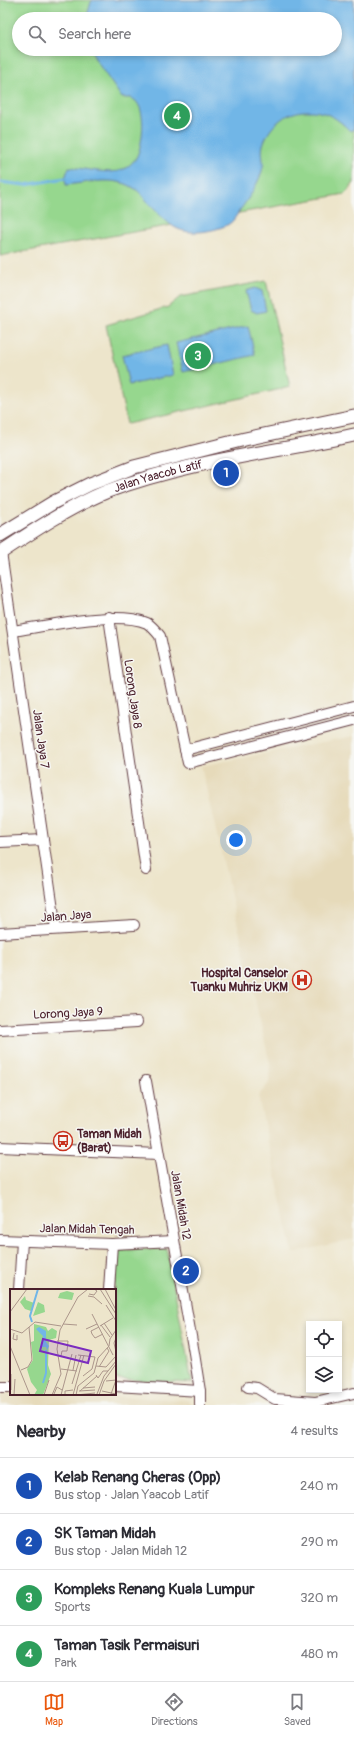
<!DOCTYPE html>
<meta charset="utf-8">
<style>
:root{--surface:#fff;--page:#f2f2f3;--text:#2b2b33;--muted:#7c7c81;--line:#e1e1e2;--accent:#ea580c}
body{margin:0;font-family:Pangolin,sans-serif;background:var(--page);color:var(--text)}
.controls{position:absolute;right:12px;bottom:12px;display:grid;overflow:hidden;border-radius:0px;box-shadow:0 2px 6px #0003}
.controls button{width:36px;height:36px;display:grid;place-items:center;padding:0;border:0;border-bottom:1px solid var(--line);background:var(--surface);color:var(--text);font:20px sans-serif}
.you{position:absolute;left:236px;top:840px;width:14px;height:14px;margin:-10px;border:3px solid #fff;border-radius:50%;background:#1a73e8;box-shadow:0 0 0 6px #1a73e833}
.badge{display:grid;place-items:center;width:26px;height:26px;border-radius:50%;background:var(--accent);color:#fff;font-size:13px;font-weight:700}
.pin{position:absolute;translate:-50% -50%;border:2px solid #fff;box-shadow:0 1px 4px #0006}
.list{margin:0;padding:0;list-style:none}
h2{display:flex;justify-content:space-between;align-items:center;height:52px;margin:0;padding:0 16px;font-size:17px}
h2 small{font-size:13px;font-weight:400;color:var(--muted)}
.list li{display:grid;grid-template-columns:26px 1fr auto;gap:12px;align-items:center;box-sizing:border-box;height:56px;padding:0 16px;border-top:1px solid var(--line)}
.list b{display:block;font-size:15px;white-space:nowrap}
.list p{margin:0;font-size:13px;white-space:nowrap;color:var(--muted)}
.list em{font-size:13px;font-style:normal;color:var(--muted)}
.icon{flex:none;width:22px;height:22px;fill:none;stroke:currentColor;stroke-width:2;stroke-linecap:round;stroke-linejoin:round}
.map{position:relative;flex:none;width:354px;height:1405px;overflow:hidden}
.search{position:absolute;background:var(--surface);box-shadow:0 2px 6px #0003;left:12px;right:12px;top:12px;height:44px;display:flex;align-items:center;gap:10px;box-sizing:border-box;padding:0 14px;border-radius:22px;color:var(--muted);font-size:15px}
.sheet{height:276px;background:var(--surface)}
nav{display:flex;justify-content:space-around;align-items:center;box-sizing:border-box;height:56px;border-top:1px solid var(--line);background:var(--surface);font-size:11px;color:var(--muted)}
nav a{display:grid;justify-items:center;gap:2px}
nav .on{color:var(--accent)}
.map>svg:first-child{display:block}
</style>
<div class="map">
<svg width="354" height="1405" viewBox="0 0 354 1405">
<rect width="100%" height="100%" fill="#f6f6f2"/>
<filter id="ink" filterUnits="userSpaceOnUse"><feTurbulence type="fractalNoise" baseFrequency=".025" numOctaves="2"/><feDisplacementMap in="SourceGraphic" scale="8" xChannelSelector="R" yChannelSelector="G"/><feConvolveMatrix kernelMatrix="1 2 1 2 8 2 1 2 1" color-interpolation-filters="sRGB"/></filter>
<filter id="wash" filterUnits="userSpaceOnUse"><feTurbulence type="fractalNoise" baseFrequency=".012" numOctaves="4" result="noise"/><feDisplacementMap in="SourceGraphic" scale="16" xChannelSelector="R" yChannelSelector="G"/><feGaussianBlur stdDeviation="0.9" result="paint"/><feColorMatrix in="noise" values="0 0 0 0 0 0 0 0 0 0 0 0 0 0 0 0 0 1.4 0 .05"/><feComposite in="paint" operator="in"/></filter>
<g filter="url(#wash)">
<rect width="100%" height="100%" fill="#ede5cb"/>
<g fill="#e6daba">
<polygon points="354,736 354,1239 293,1253 258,1096 269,1083 270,1064 201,766"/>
<polygon points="0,1391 11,1392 11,1394 59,1394 188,1400 193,1405 0,1405"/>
</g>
<g fill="#96d78e" stroke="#707b5c" fill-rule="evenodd">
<path d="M0,0h354v183l-9,11 -345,62zM19,19h316v30h-316z"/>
<polygon points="266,281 290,387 127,424 106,325 168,307 180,297"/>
<polygon points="167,1249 192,1383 116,1379 115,1377 114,1290 117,1250"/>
</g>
<g fill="#71b6e7" stroke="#5e6a89">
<path d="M93,0h261v129l-4,2c-13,-14 -26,-21 -45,-20 -20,1 -36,15 -42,34 -2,8 1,15 0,22 -2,12 -15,33 -23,43 -3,4 -6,11 -11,14 -13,7 -39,12 -53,4 -7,-3 -19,-16 -25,-22 -6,-7 -11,-15 -19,-19 -18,-11 -46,-4 -66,-2l-1,-7 4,-11c13,1 41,8 53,3 5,-2 13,-9 15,-14 6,-13 11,-52 -6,-58 -2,0 -7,0 -9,0l-27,-39 -4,-10h244v-30h-249l5,-17z"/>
<polygon points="255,288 262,291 266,311 257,313 251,310 246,291"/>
<polygon points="248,326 255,355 183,372 176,343"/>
<polygon points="167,345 173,375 129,385 122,355"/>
</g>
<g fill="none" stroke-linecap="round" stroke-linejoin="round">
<polyline stroke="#71b6e7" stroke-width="3" points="0,182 25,185 65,178"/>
</g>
</g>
<g filter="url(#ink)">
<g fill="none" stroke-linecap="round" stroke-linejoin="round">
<defs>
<g id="minor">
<polyline points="1,552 56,929"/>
<polyline points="109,617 146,870"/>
<path d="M13,631c33,-5 104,-21 134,-8 5,3 9,8 13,13l28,127 166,-43"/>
<polyline points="185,750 354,706"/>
<polyline points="0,842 43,840"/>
<polyline points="0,933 134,925"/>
<polyline points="0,1030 137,1022"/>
<polyline points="146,1081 194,1353 200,1391 200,1405"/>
<polyline points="0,1147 158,1154"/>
<polyline points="0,1240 112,1244 174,1241"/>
<polyline points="19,1290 22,1241"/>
<polyline points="109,1290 112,1244"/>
<polyline points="115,1386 200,1391"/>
<polyline points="0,1387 11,1387"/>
<polyline points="248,1387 257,1388 275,1399 315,1402 354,1393"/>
</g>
<g id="tertiary">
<polyline points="0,535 54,502 90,484 134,467 245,439 354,416"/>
<path id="s1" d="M0,553c33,-22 71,-47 108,-62 79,-30 164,-38 246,-56"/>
</g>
</defs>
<use href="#minor" stroke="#623d43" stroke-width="12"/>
<use href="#tertiary" stroke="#623d43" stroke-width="15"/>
<use href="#minor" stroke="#fff" stroke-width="10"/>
<use href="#tertiary" stroke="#fff" stroke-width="13"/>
</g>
</g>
<defs>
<symbol id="hospital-ring" viewBox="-11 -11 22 22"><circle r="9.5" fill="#f6f6f2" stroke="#c8321e" stroke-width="1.5"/><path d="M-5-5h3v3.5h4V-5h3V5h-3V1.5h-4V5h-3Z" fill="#c8321e"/></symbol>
<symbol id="bus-ring" viewBox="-11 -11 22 22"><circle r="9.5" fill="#f6f6f2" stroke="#c8321e" stroke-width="1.5"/><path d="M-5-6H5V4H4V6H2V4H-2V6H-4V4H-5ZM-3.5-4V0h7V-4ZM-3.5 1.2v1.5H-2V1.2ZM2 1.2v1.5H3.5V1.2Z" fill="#c8321e"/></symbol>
</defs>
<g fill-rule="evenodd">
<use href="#hospital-ring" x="291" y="969" width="22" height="22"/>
<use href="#bus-ring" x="52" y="1130" width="22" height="22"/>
</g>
<g text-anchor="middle" stroke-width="3" stroke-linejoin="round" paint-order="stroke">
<g font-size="12" fill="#4a1f2b" stroke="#f6f6f2">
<text dy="4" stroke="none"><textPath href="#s1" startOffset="177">Jalan Yaacob Latif</textPath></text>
<text transform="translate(133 694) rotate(82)" y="4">Lorong Jaya 8</text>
<text transform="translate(41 739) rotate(82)" y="4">Jalan Jaya 7</text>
<text transform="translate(66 916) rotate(-4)" y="4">Jalan Jaya</text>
<text transform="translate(68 1013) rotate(-3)" y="4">Lorong Jaya 9</text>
<text transform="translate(181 1205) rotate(80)" y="4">Jalan Midah 12</text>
<text transform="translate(87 1229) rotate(1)" y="4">Jalan Midah Tengah</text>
</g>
<g font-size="12" font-weight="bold" fill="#4a1f2b" stroke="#f6f6f2" text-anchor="end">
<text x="288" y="977">Hospital Canselor<tspan x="288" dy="14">Tuanku Muhriz UKM</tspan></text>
<text x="77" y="1138" text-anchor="start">Taman Midah<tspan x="77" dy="14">(Barat)</tspan></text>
</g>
</g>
<g transform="translate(10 1289)">
<rect width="106" height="106" fill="#ede5cb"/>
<path d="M57,2l7,2 -2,7 -14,-2 2,-5zM15,7l1,4 8,3 -3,8 -6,-2 -5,-7zM28,13l6,3 1,7 -12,4zM24,35l12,3 2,4 4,-3 5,3 -1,7 -7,2 -1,25 3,9 -8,21h-9l3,-5 -6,-8 -4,-13 6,-9 -2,-18 3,-1z" fill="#96d78e"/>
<path d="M29,38l7,4v11l3,4 -2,4 -1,-3h-6l3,-11 -7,-7z" fill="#71b6e7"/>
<path fill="none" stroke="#71b6e7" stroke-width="2" d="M22,33l-2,-6 8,-27M33,94l3,-10v-23"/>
<path fill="none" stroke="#ac968b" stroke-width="1" d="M90,0l16,25M95,0l11,21M79,5l5,1 3,-4 -3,-2M78,7l6,1 8,7M96,16l10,16M0,23l17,-23M82,25l21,41M94,34l8,12M53,35l14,1M91,36l9,12M90,37l13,-8M89,38l-8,4 1,3 3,4 8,-4M0,40l12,4 13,-11 26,4M76,40l11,-5M50,41l18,-33 10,-8M4,44l-1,6 4,1v-5M106,49l-2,5 2,9M47,52h11l-1,10h-5l-1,5M0,57l20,49M68,66l17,2M86,77l10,1 10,-11M89,78l10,-16 -2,-3M51,80l16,2M11,81l7,-3 4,-7 -3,-33M63,81l3,-15M86,86l2,3 5,-7h5M73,87l9,-7 3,-12M96,92l10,-1 -5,14M62,95l9,-29M73,99l12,-1M1,101v-16M69,102l16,-1M70,102l17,-15M92,102l14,3M44,105l3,-7 5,3M87,105l7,-18 12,-15M4,106l1,-16M34,106l5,-15M42,106l9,-21 -4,-25 3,-19M51,106l11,-41M55,106v-4l8,-1M63,106l11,-40M66,106l2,-9 16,-13 4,-15 11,-12 1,-7 6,-9M66,106l19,-2M89,106l5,-14 12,-17"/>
<path fill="#7b2cbf" fill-opacity="0.15" stroke="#7b2cbf" stroke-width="2" d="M33,50l48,12 -3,12 -48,-12z"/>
<rect width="106" height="106" fill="none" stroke="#4a1f2b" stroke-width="2"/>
</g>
</svg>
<div class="controls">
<button><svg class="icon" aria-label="locate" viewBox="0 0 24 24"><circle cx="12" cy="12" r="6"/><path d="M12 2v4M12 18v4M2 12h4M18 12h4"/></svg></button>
<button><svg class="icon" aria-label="layers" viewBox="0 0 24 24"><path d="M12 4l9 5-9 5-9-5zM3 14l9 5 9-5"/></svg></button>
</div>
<div class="you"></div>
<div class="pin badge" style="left:226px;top:473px;background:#1a4fb4">1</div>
<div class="pin badge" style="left:186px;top:1271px;background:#1a4fb4">2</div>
<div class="pin badge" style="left:198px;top:356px;background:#2e9e5b">3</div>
<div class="pin badge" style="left:177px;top:116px;background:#2e9e5b">4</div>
<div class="search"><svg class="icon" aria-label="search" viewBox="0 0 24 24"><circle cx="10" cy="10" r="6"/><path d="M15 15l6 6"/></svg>Search here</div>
</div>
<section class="sheet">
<h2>Nearby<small>4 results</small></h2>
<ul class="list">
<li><span class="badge" style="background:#1a4fb4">1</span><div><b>Kelab Renang Cheras (Opp)</b><p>Bus stop · Jalan Yaacob Latif</p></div><em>240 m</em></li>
<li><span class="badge" style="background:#1a4fb4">2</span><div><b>SK Taman Midah</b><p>Bus stop · Jalan Midah 12</p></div><em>290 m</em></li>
<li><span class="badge" style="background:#2e9e5b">3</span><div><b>Kompleks Renang Kuala Lumpur</b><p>Sports</p></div><em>320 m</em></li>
<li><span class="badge" style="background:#2e9e5b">4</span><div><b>Taman Tasik Permaisuri</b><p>Park</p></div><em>480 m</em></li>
</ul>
</section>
<nav>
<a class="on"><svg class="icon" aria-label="map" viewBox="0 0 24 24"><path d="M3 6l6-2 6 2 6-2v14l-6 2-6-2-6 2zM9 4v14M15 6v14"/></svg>Map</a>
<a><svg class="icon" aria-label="directions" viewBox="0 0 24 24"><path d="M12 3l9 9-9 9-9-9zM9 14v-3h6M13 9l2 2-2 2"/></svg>Directions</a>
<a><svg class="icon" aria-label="saved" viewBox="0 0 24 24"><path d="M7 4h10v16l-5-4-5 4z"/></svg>Saved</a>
</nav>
